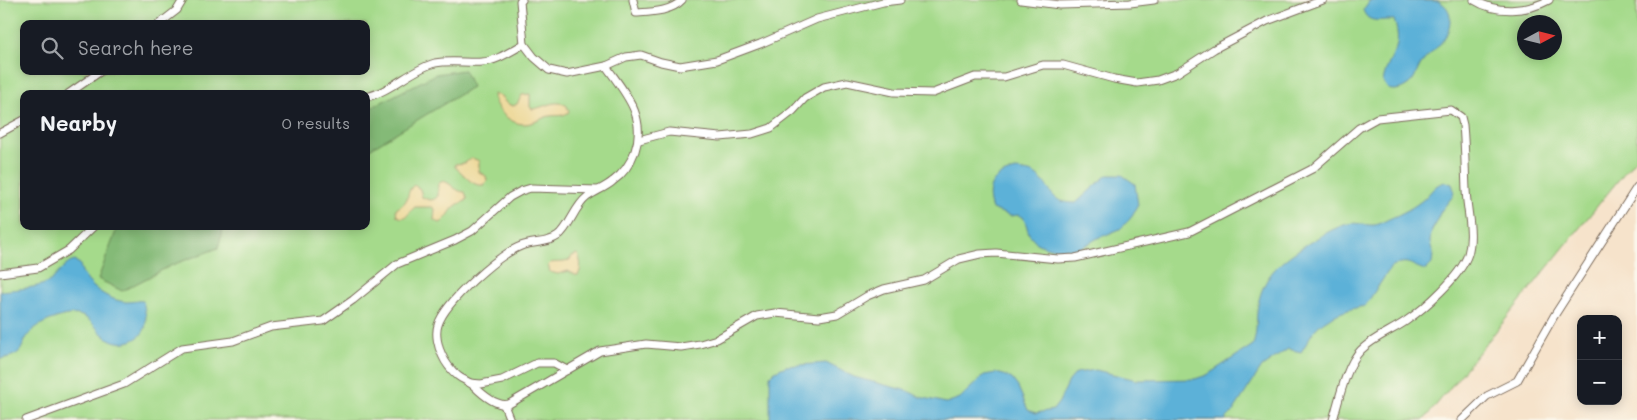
<!DOCTYPE html>
<meta charset="utf-8">
<style>
:root{--surface:#171b24;--page:#20242c;--text:#f1f3f6;--muted:#9ea1a6;--line:#363941}
body{margin:0;font-family:Mali,sans-serif;background:var(--page);color:var(--text)}
.controls{position:absolute;right:15px;bottom:15px;display:grid;overflow:hidden;border-radius:10px;box-shadow:0 2px 12px #0003}
.controls button{width:45px;height:45px;display:grid;place-items:center;padding:0;border:0;border-bottom:1px solid var(--line);background:var(--surface);color:var(--text);font:25px sans-serif}
.compass{position:absolute;left:1517px;top:15px;width:45px;height:45px;border-radius:50%;background:var(--surface);box-shadow:0 2px 12px #0003;rotate:83deg}
.list{margin:0;padding:0;list-style:none}
h2{display:flex;justify-content:space-between;align-items:center;height:65px;margin:0;padding:0 20px;font-size:21px}
h2 small{font-size:16px;font-weight:400;color:var(--muted)}
.icon{flex:none;width:28px;height:28px;fill:none;stroke:currentColor;stroke-width:2;stroke-linecap:round;stroke-linejoin:round}
.map{position:relative;flex:none;width:1637px;height:420px;overflow:hidden}
.search{position:absolute;background:var(--surface);box-shadow:0 2px 12px #0003;left:20px;top:20px;width:350px;height:55px;display:flex;align-items:center;gap:12px;box-sizing:border-box;padding:0 18px;border-radius:10px;color:var(--muted);font-size:19px}
.panel{position:absolute;background:var(--surface);box-shadow:0 2px 12px #0003;left:20px;top:90px;width:350px;height:140px;border-radius:10px}
.map>svg:first-child{display:block}
</style>
<div class="map">
<svg width="1637" height="420" viewBox="0 0 1637 420">
<rect width="100%" height="100%" fill="#fbf7ec"/>
<filter id="ink" filterUnits="userSpaceOnUse"><feTurbulence type="fractalNoise" baseFrequency=".02" numOctaves="2"/><feDisplacementMap in="SourceGraphic" scale="10" xChannelSelector="R" yChannelSelector="G"/><feConvolveMatrix kernelMatrix="1 2 1 2 8 2 1 2 1" color-interpolation-filters="sRGB"/></filter>
<filter id="wash" filterUnits="userSpaceOnUse"><feTurbulence type="fractalNoise" baseFrequency=".0096" numOctaves="4" result="noise"/><feDisplacementMap in="SourceGraphic" scale="20" xChannelSelector="R" yChannelSelector="G"/><feGaussianBlur stdDeviation="1.12" result="paint"/><feColorMatrix in="noise" values="0 0 0 0 0 0 0 0 0 0 0 0 0 0 0 0 0 1.4 0 .05"/><feComposite in="paint" operator="in"/></filter>
<g filter="url(#wash)">
<rect width="100%" height="100%" fill="#f6e3cb"/>
<path fill="#a5da8b" stroke="#708254" fill-rule="evenodd" d="M0,0h1637v157l-213,263h-1424zM1524,22h30v30h-30zM24,24h342v47h-342zM24,94h342v132h-342z"/>
<g fill="#84ba77" stroke="#60724a">
<polygon points="464,70 472,87 366,151 366,108 372,107 436,74"/>
<polygon points="118,226 224,226 218,248 172,265 122,291 98,279"/>
</g>
<g fill="#eeda9e" stroke="#94825e">
<path d="M493,94l8,2 5,7 7,3 4,-2 5,-9 8,-1v13l2,2c12,-1 24,-11 35,-3l2,6c-7,5 -11,3 -19,4 -8,1 -15,8 -26,8 -15,0 -30,-16 -31,-30z"/>
<path d="M472,158l7,3v11l7,4 1,5 -3,4c-13,2 -19,-11 -29,-18v-3l10,-1z"/>
<path d="M443,181c9,2 12,11 22,11l2,6 -1,3c-18,5 -14,15 -26,22l-6,-3 1,-11 -3,-2h-17c-7,5 -7,14 -18,9l-1,-7c17,-9 8,-16 18,-24l6,4 2,8c6,3 11,5 16,-1v-12z"/>
<path d="M577,254c4,4 5,16 1,21h-3l-7,-4 -10,3 -8,-2 -2,-7 2,-2c8,-2 19,2 22,-7z"/>
</g>
<g fill="#5cb1d8" stroke="#4c6e7b">
<path d="M1370,0l68,1c8,4 12,9 12,18 1,20 -18,31 -29,45 -5,8 -6,17 -15,22 -6,4 -12,5 -18,3l-5,-7c4,-26 22,-31 11,-62 -13,-1 -26,5 -31,-10z"/>
<path d="M1016,170c7,1 14,1 20,5 18,13 11,28 40,28l31,-28h15l13,9 3,21 -8,14 -10,10 -24,10 -20,12 -27,-3 -11,-4 -9,-10 -4,-13 -2,-4 -5,-2 -8,1 -18,-7c-8,-22 2,-35 24,-39z"/>
<path d="M1445,182l7,2 2,6 -1,6 -12,15 -10,22 -1,9 3,12 -1,10 -6,6c-15,-3 -17,-13 -35,-3l-26,39c-18,3 -41,11 -52,26 -4,6 -7,13 -12,20l-13,-3 -26,18 -30,46 -7,7h-455v-44l5,-5 11,-5 40,-3 28,14 54,14 12,6 26,6 14,-5 24,-23 12,-2 8,2 8,4 6,8 10,23 8,3 17,-3 6,-8 10,-21 7,-8 20,-3 41,10 58,-1 12,-4 46,-30c5,-14 2,-30 6,-45 7,-28 23,-39 45,-54 12,-7 24,-15 37,-20 16,-6 21,0 34,-1 4,-1 10,-4 14,-6 12,-5 26,-12 36,-21 7,-7 10,-14 20,-16z"/>
<path d="M75,261l5,3c2,19 28,37 47,38 6,0 10,-2 16,-1 2,8 4,19 2,27 -5,14 -25,18 -36,11 -9,-5 -15,-16 -23,-21 -9,-6 -21,-3 -30,0 -8,3 -17,6 -24,13 -15,15 -3,23 -32,28v-68c11,-1 34,-3 44,-7 13,-4 18,-21 31,-23z"/>
</g>
</g>
<g filter="url(#ink)">
<g fill="none" stroke-linecap="round" stroke-linejoin="round">
<defs>
<g id="lane">
<polyline points="522,0 520,1 524,44 534,57 549,70 567,74 606,66 626,57 641,55 661,62 680,66 717,60 760,44 817,19 883,2 900,0"/>
<path d="M633,0l3,13c14,-1 35,-1 46,-13"/>
<polyline points="1021,0 1060,5 1130,3 1154,0"/>
<path d="M1474,0c22,14 53,12 75,0"/>
<polyline points="159,24 177,10 183,0"/>
<path d="M606,66c19,27 41,50 29,85 -4,11 -12,23 -22,30 -8,7 -18,10 -26,16 -13,10 -17,30 -29,39 -11,8 -25,5 -37,10 -23,9 -76,56 -83,79 -3,9 0,22 4,30 3,7 10,16 16,21 5,4 11,5 16,10 8,8 23,21 35,18l91,-53 46,-7 35,3 19,-3 17,-5 40,-23 18,-3 44,4 18,-3 30,-18 17,-7 40,-9 35,-21 21,-5 16,-1 62,6 17,-1 114,-26 123,-63 47,-41 18,-10 74,-8 10,7 2,8c2,21 2,43 3,65 1,21 8,44 2,64 -7,22 -43,54 -62,67 -14,10 -32,16 -45,29 -15,15 -22,50 -28,70"/>
<polyline points="68,94 101,71"/>
<path d="M366,97c24,-5 46,-28 69,-34 15,-3 32,0 47,-1 15,-1 29,-11 42,-18"/>
<polyline points="0,133 24,120"/>
<polyline points="639,140 669,132 720,137 752,134 771,128 793,111 805,98 824,87 847,82 894,92 933,93 975,77 1004,77 1043,65 1063,65 1114,79 1137,83 1158,80 1177,73 1214,49 1267,21 1323,0"/>
<polyline points="0,273 38,268 69,250 94,226"/>
<polyline points="470,383 481,384 502,380 537,363 554,363 567,370"/>
<polyline points="504,405 510,420"/>
<polyline points="26,420 124,384 182,348 233,341 271,327 323,321 353,300 397,264 455,240 472,231 510,197 521,191 531,188 597,190"/>
<polyline points="1462,420 1487,396 1517,381 1554,316 1637,187"/>
</g>
</defs>
<use href="#lane" stroke="#7c6b5b" stroke-width="9"/>
<use href="#lane" stroke="#fff" stroke-width="7"/>
</g>
</g>
</svg>
<div class="controls">
<button>+</button>
<button>−</button>
</div>
<svg class="compass" viewBox="-18 -18 36 36"><path d="M0-13l5 13h-10z" fill="#e53935"/><path d="M0 13l5-13h-10z" fill="#9ea1a6"/></svg>
<div class="search"><svg class="icon" aria-label="search" viewBox="0 0 24 24"><circle cx="10" cy="10" r="6"/><path d="M15 15l6 6"/></svg>Search here</div>
<section class="panel">
<h2>Nearby<small>0 results</small></h2>
<ul class="list">
</ul>
</section>
</div>
